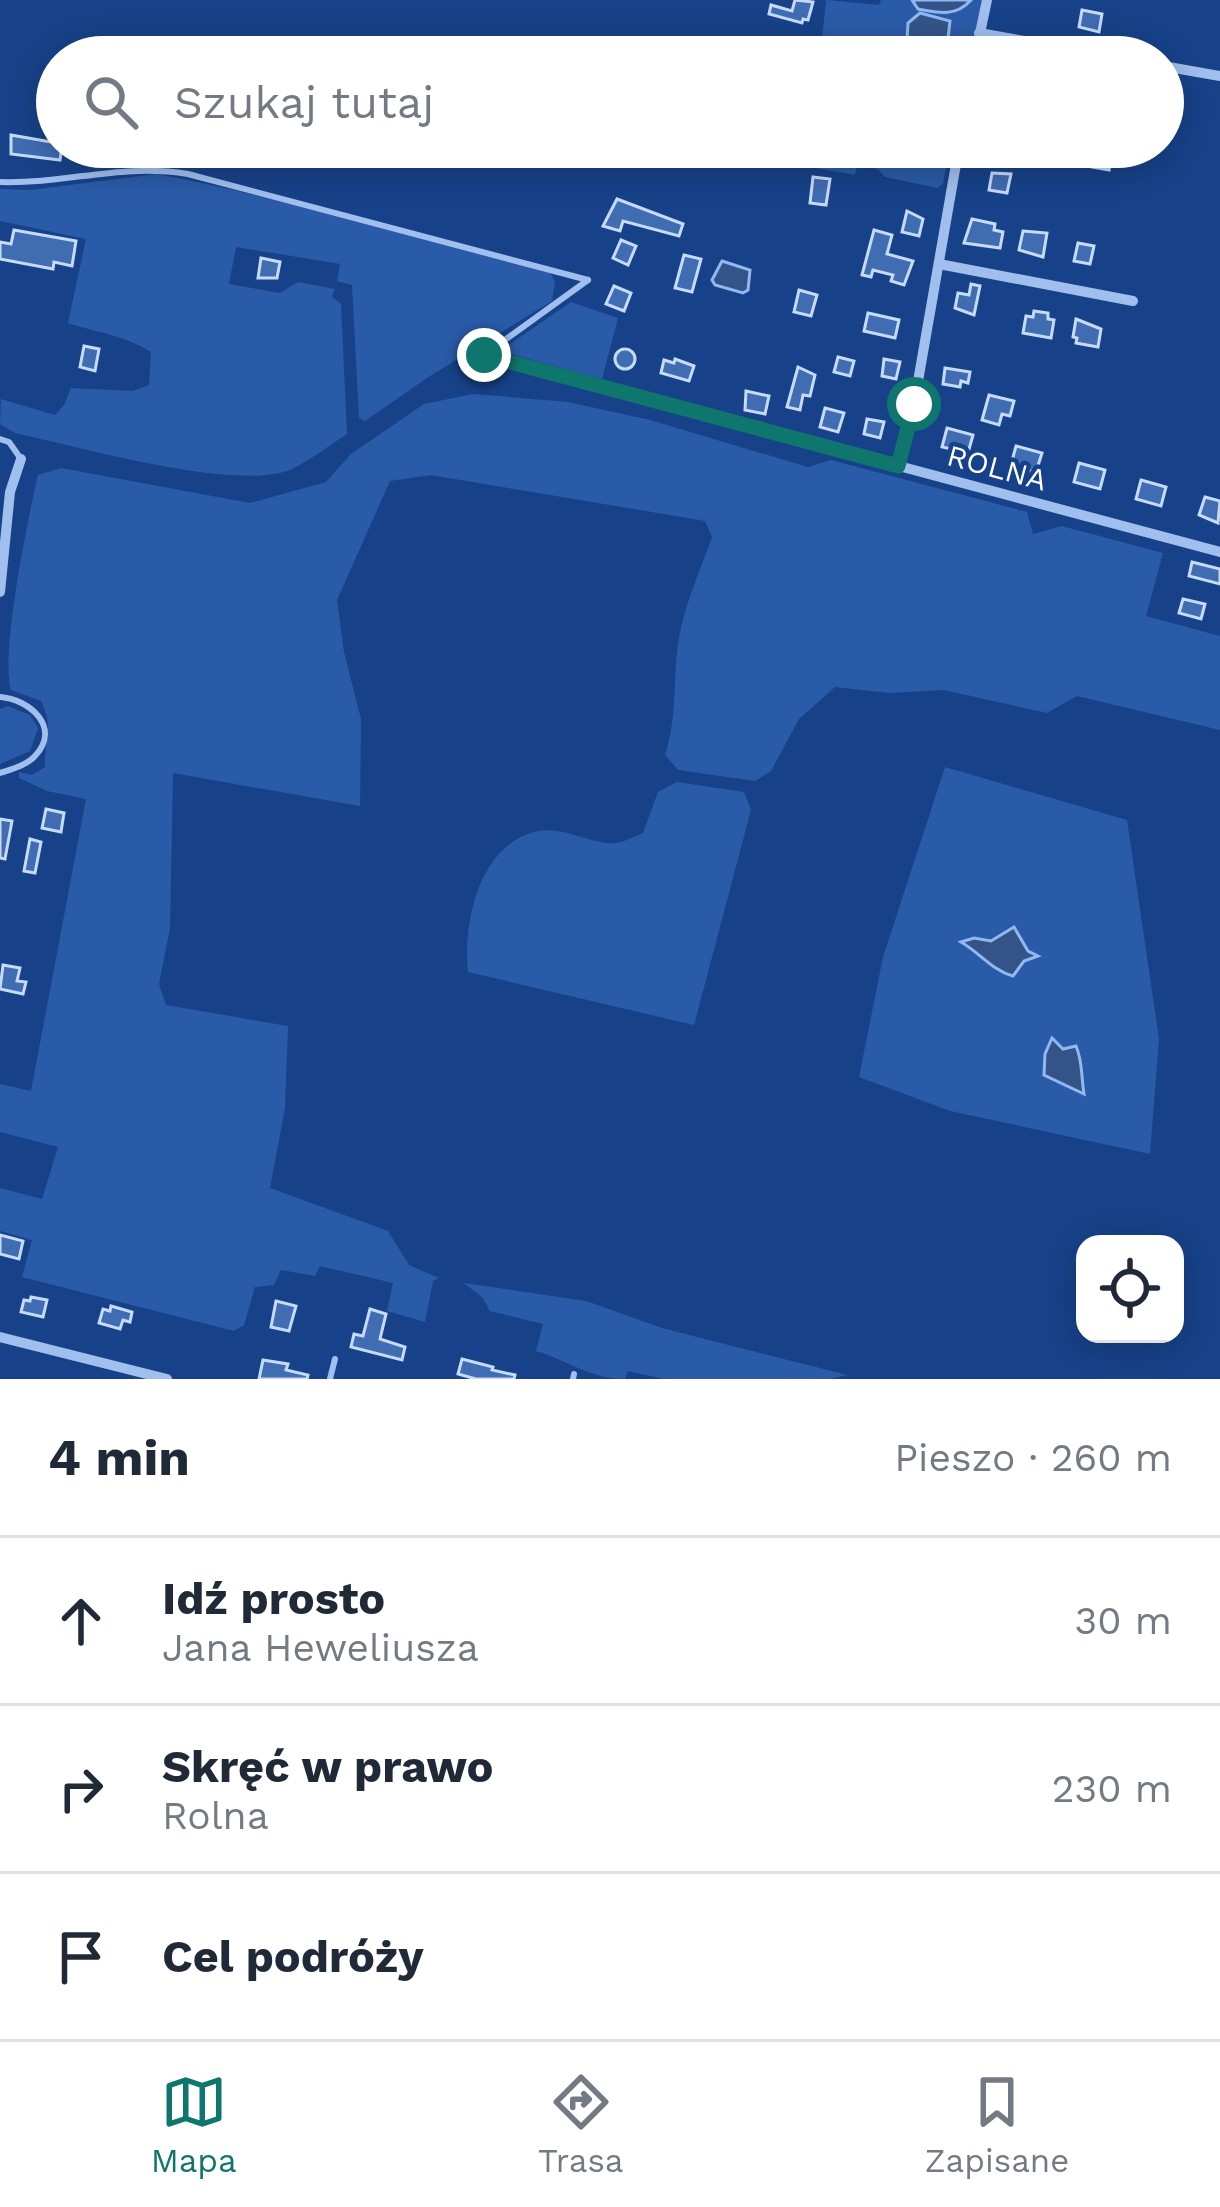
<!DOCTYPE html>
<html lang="pl">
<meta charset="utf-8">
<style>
:root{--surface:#fff;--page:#f6f6f7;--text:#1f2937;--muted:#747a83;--line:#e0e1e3;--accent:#0f766e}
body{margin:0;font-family:"Work Sans",sans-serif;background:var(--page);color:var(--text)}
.controls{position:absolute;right:36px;bottom:36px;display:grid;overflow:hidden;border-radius:24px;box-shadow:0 6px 30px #0003}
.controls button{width:108px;height:108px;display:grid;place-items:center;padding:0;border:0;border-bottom:3px solid var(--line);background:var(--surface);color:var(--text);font:60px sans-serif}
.stop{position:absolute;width:36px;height:36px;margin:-27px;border:9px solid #0f766e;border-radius:50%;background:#fff}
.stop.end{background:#0f766e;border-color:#fff;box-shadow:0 3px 12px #0008}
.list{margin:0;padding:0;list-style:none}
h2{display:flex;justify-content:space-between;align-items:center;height:156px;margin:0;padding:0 48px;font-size:51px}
h2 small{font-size:39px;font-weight:400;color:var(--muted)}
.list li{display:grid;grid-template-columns:78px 1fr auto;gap:36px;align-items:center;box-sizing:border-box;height:168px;padding:0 48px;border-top:3px solid var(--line)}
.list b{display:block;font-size:45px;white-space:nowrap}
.list p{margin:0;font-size:39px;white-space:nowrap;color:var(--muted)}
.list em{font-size:39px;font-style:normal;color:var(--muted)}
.icon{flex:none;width:66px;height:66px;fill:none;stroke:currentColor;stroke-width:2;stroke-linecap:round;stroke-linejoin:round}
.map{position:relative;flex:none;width:1220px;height:1379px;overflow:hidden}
.search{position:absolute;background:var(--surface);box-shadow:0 6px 30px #0003;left:36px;right:36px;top:36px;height:132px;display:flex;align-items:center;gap:30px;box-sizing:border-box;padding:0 42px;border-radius:66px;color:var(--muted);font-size:45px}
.sheet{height:660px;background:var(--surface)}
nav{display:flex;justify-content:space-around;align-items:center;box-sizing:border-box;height:168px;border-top:3px solid var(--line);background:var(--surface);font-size:33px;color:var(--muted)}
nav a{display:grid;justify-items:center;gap:6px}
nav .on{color:var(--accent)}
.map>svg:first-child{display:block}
</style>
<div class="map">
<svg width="1220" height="1379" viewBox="0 0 1220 1379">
<rect width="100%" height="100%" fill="#174289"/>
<g fill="#2a5ba8" fill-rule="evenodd">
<polygon points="826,0 879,5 881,0 912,0 919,9 965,7 971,0 982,0 972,57 910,57 829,44 822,39"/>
<polygon points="798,147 950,147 943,184 937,188 885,177 878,169 857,165 855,175 793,164"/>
<path d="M156,174c133,24 262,66 393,97l6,11 -3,19 -125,77 -62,43 -6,-3 -7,-133 -15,-4 3,-17 -104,-17 -7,37 51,9 18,-11 37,7 -3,8 9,7 6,130c-17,11 -36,26 -55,35 -53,24 -216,-23 -277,-36l-15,-9 1,-25 54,16 9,-10 7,-17 62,3 16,-6 2,-33c-25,-16 -55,-20 -83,-29l18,-84 -86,-18v-32l30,1z"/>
<polygon points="571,302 618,318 602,379 500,351"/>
<path d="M473,394l95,8 82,18 158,47 23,-7 196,52 6,22 29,-8 101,27 -17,63 74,20v94l-143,-34 -30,17 -103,-23 -54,3 -55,-6 -36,32 -28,52 -16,10 -77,-11 -13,-15c12,-36 8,-73 13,-111 5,-36 22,-73 34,-107l-7,-16 -274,-46 -41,6 -53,119 7,52 17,67 -1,87 -187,-33 -3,155 -11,56 7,21 122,21 -3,82 -15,80 118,43 21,34 30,13 -6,3 -8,41 -38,-11 6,-28 -73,-17 -5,10 -34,-6 -7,15 -19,2 -11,38 -10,6 -212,-54 10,-37 -32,-9v-43l42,11 16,-52 -58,-15v-48l31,7 55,-292 -39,-8 -28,-13v-6l13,3 13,-8c-1,-28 10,-36 -4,-66l-30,-11c-11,-36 17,-172 27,-215l23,-7 189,35 76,-21 25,-28 73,-50z"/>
<polygon points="8,706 30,715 38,728 30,751 0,764 0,709"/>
<path d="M945,767l182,53 32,219 -9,115 -200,-43 -91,-34 24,-120zM1014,928l14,23 -30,21 -17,-19 -19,-10 12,-5 17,3zM1053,1039l10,10 20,44 -39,-18z"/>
<path d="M677,782l67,10 7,18 -57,215 -226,-53c-5,-48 10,-125 66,-140 27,-8 56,13 82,11 8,-1 19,-7 27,-10l15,-41z"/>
<path d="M464,1283l122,18 76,27 185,47 -17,4h-166l-36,-8 -3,8c-34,0 -58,-19 -89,-28l7,-27 -53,-13 -8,-14z"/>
</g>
<g fill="#345489" stroke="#92b8f0" stroke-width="3">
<path d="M912,0h59c-15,17 -32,13 -53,9z"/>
<polygon points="920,13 950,21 947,47 942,51 910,46 907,40 908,23"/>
<polygon points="722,261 750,270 748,290 743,293 715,285 712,280"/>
<path d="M1014,927l14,24 10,5 -14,5 -11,15c-20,-5 -33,-23 -52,-34l13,-4 17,3z"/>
<path d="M1052,1038l11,11 13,-3c7,16 5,31 8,48l-40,-19 1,-21z"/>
</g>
<g fill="#406cb2" stroke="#c6dafa" stroke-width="3">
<polygon points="795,0 813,2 808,20 803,19 802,23 769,14 771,5 792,11"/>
<polygon points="1082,10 1102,14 1099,32 1079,27"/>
<polygon points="11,135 57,143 57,147 62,147 60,160 11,154"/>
<polygon points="1055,147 1113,147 1109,170 1053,160"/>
<polygon points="992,173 1011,174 1007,193 989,190"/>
<polygon points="813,177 830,179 826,205 810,203"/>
<polygon points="617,199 683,224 679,236 623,221 620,231 603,226"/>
<polygon points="907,211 923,219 919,236 902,232"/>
<polygon points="972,219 995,224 994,230 1003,232 1000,248 964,243"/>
<polygon points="14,230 76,241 72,266 54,262 53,269 0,259 0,242 11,244"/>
<polygon points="874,230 892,235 887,254 913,261 904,285 891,281 893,275 873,270 871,277 862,275"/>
<polygon points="1023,231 1047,233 1043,257 1019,250"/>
<polygon points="621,240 636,246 628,265 613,258"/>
<polygon points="1078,243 1094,246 1090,264 1074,261"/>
<polygon points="684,255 701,259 692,292 675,288"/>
<polygon points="261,258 280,262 277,278 258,278"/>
<polygon points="971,284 980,286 974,315 955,308 958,293 969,295"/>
<polygon points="614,286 631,293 624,311 606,304"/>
<polygon points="799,290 817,295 811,316 794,312"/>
<polygon points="1034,311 1048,313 1048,319 1054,320 1051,338 1023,333 1026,316 1033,317"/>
<polygon points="868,313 899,320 895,338 864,331"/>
<polygon points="1076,319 1101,329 1098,347 1076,343 1077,338 1073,337"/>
<polygon points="84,346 99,349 95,371 80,367"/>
<circle cx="625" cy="359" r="10"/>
<polygon points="838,357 854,361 850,376 834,372"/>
<polygon points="675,359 694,366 689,381 661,373 664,360 674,363"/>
<polygon points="884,359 900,362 896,379 882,376"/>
<polygon points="798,367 815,375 810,396 803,395 800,410 787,407"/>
<polygon points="945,368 970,372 968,383 961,381 960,387 943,384"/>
<polygon points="746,391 769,396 765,414 745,410"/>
<polygon points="989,395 1014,401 1010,416 1002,414 999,425 982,420"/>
<polygon points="825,408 844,413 838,432 820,427"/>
<polygon points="867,419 884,422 880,438 864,434"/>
<polygon points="947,428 973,435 968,453 942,447"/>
<polygon points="1016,446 1042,453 1036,472 1010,468"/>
<polygon points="1079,463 1105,470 1100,489 1074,482"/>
<polygon points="1141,480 1166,487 1161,506 1136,499"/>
<polygon points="1205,497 1220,501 1218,523 1199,515"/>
<polygon points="1192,562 1220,569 1220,584 1189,576"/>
<polygon points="1183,599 1205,604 1201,619 1179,613"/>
<polygon points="46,809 64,813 61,832 42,828"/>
<polygon points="0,819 12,821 5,859 0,858"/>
<polygon points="30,839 41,842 35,873 24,871"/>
<polygon points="3,965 20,968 17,981 26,982 23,994 0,989"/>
<polygon points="0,1235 23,1241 19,1259 0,1254"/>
<polygon points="31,1297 47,1300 43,1317 21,1312 24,1300 30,1301"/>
<polygon points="276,1301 296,1306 289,1331 271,1327"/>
<polygon points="111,1306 132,1312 130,1322 123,1320 120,1329 99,1323 103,1309 110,1311"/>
<polygon points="370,1309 386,1314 380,1339 405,1347 402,1360 351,1347 354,1334 363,1336"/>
<polygon points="462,1359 493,1367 492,1370 515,1375 514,1379 476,1379 458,1374"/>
<polygon points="263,1360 288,1364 286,1370 308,1375 307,1379 259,1379"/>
</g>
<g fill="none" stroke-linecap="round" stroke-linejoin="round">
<g stroke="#a0beee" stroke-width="6">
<path d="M0,182c68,2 120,-19 188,-8l400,106"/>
<polyline points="484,355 588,280"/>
<polyline points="0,439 9,442 21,459"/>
<path d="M0,697c29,2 62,30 35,59 -8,9 -23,13 -35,17"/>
<polyline points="330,1379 335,1359"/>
<polyline points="573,1379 574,1374"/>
</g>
<g stroke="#a0beee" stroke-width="10">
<polyline points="979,33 1115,57"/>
<polyline points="975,57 987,0"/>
<polyline points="1163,66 1220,76"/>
<polyline points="939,264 1133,301"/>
<polyline points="484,355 1220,552"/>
<polyline points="898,466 914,404 959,147"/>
<polyline points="0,592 10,492 21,459"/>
<polyline points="0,1337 167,1379"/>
</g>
</g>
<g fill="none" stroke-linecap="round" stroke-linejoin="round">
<polyline stroke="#0f766e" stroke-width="15" points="484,355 898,466 914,404"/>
</g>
<g text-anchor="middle" stroke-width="9" stroke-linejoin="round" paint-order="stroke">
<g font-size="30" fill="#fff" stroke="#174289">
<text transform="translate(997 468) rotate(15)" y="10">ROLNA</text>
</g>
</g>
</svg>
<div class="controls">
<button><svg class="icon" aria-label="locate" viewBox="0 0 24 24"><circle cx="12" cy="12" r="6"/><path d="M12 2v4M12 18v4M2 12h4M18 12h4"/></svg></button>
</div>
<div class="stop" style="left:914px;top:404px"></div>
<div class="stop end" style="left:484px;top:355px"></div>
<div class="search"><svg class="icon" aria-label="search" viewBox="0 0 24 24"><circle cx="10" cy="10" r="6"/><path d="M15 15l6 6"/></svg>Szukaj tutaj</div>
</div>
<section class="sheet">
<h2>4 min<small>Pieszo · 260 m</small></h2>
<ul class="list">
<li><svg class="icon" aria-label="ahead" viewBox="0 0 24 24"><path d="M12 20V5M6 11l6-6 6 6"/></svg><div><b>Idź prosto</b><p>Jana Heweliusza</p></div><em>30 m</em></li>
<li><svg class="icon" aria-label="right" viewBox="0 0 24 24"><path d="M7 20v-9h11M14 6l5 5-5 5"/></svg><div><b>Skręć w prawo</b><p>Rolna</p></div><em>230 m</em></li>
<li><svg class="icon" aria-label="arrive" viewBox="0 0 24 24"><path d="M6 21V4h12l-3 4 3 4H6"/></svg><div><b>Cel podróży</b></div></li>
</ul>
</section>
<nav>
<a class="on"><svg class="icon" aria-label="map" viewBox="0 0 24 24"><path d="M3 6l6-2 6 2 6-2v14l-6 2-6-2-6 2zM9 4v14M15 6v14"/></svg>Mapa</a>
<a><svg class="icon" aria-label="directions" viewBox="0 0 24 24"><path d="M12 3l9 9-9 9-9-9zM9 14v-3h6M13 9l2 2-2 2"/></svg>Trasa</a>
<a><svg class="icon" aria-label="saved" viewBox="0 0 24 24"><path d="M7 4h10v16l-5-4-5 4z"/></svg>Zapisane</a>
</nav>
